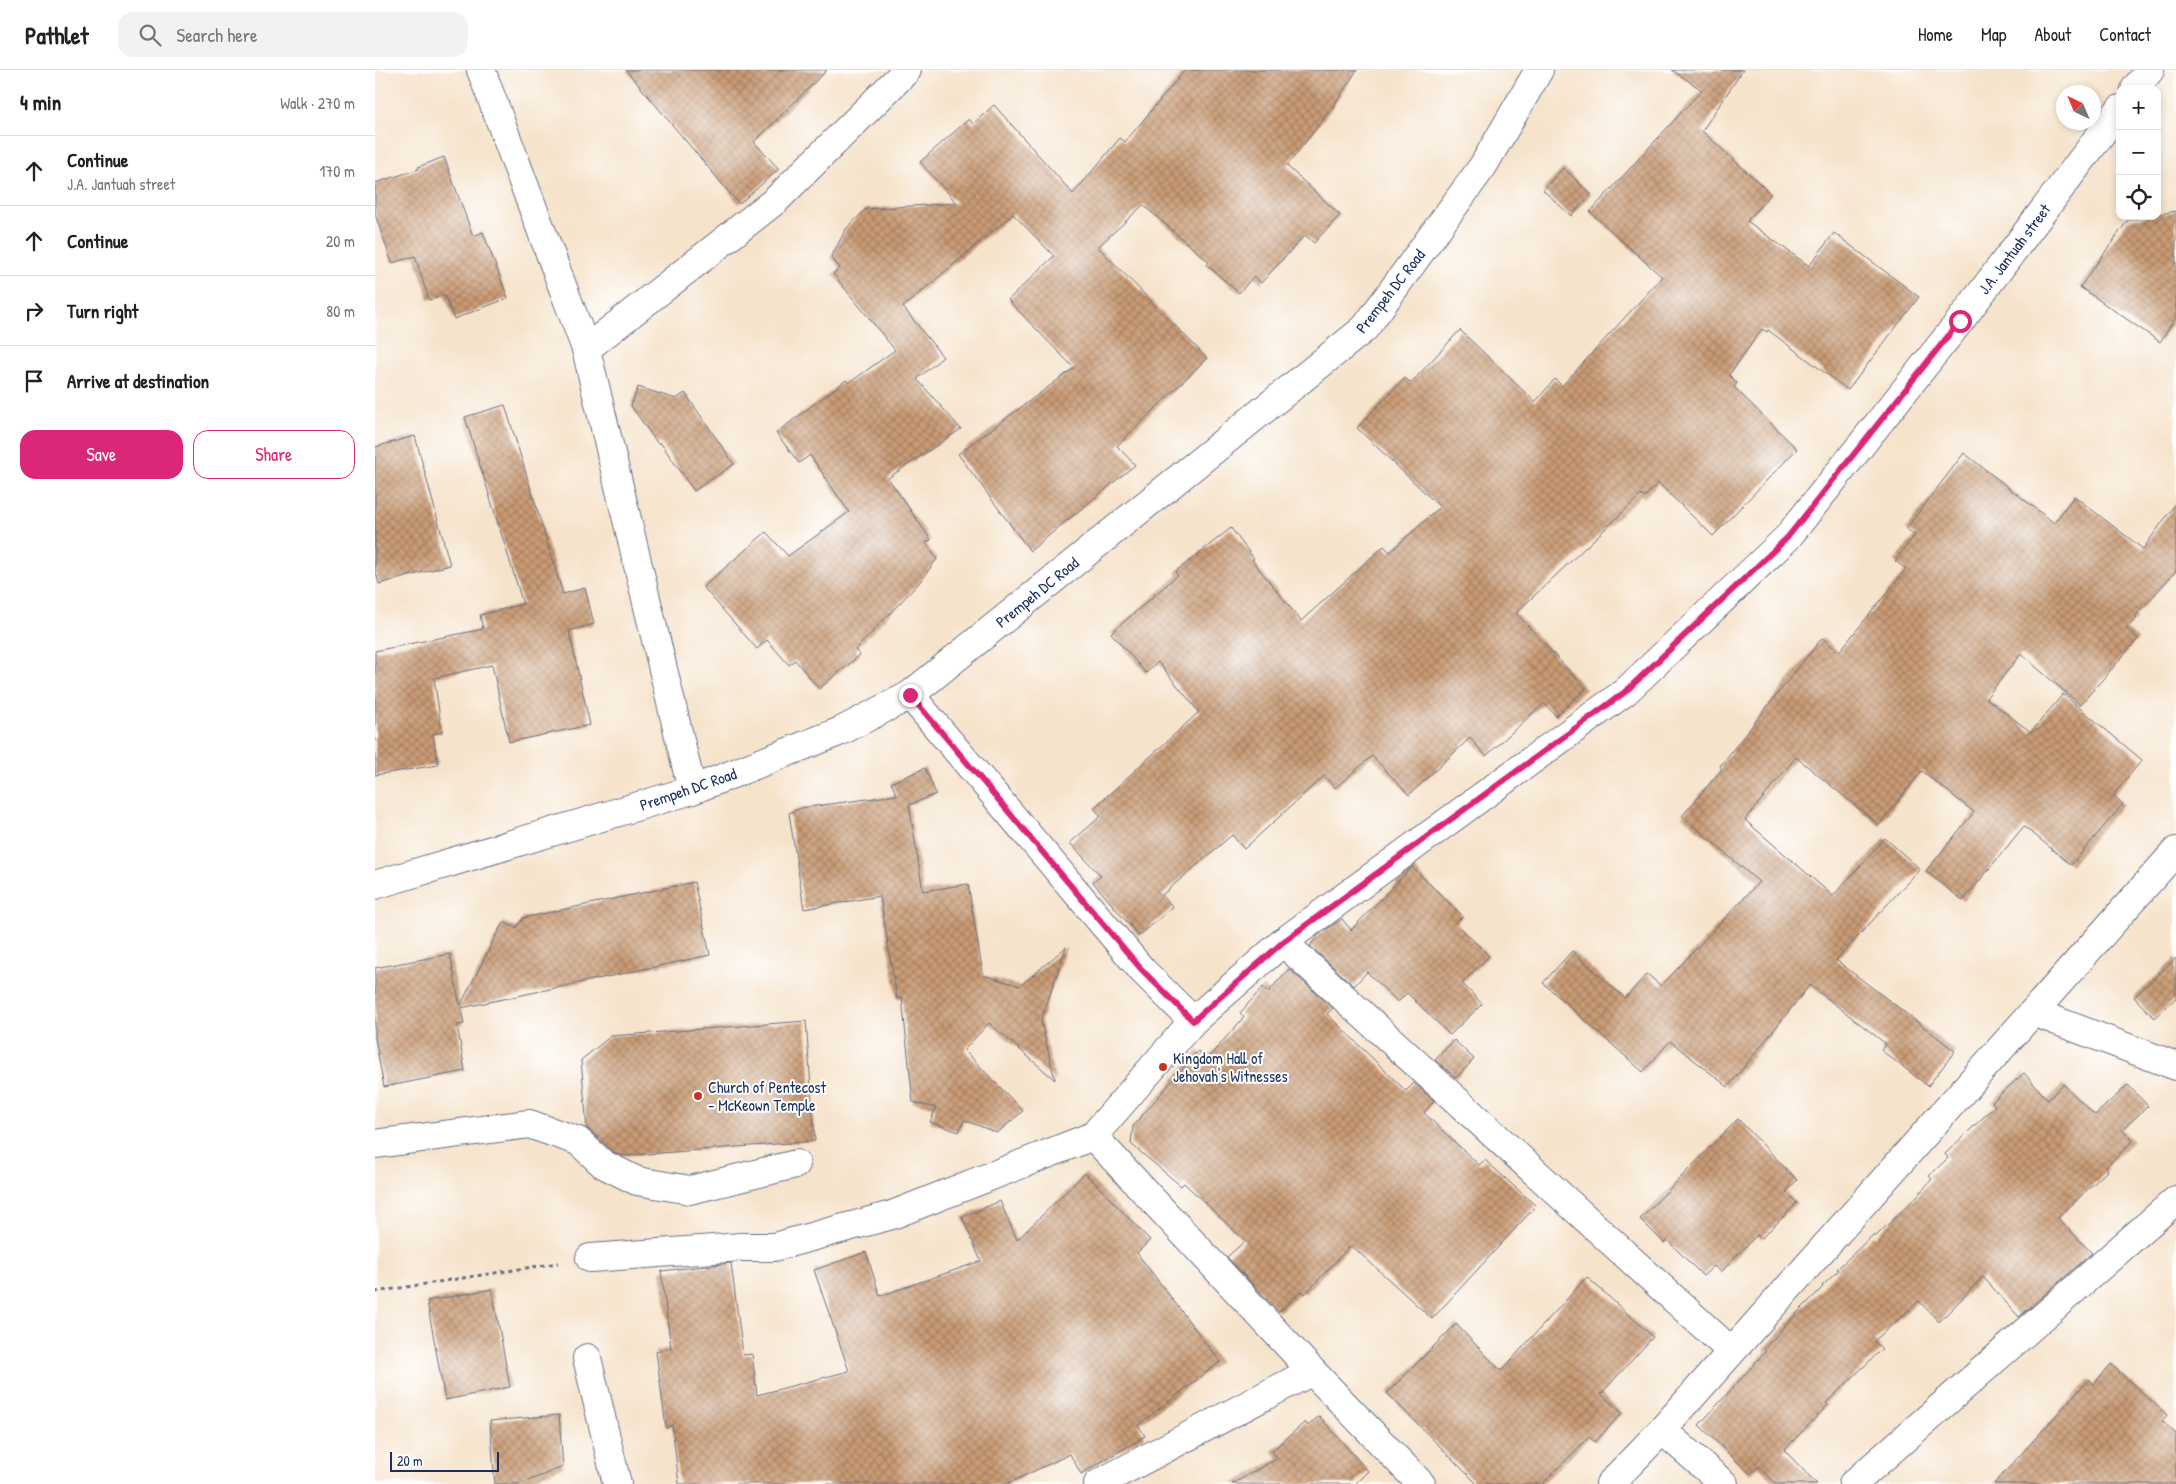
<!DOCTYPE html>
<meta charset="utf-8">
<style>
:root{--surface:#fff;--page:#f2f2f2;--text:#222;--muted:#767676;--line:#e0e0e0;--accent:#db2777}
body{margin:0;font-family:"Patrick Hand",sans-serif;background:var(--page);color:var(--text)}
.controls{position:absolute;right:15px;top:15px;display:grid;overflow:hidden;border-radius:10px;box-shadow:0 2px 8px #0003}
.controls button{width:45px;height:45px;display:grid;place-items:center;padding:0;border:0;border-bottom:1px solid var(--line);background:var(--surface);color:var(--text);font:25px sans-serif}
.compass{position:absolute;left:1681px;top:15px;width:45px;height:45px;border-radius:50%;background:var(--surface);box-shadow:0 2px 8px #0003;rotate:316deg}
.scale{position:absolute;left:15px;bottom:12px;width:109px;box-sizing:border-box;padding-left:5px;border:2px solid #1b2f5e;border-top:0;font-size:14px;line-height:18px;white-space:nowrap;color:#1b2f5e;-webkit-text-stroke:4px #fff;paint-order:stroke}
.stop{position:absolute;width:15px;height:15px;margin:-11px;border:4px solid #db2777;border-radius:50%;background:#fff}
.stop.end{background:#db2777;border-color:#fff;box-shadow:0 1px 5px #0008}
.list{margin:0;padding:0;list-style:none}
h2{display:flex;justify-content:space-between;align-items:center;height:65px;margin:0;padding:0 20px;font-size:21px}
h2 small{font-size:16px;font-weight:400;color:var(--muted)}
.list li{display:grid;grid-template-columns:32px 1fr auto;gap:15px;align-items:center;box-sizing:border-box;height:70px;padding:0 20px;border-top:1px solid var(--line)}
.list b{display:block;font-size:19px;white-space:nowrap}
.list p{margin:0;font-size:16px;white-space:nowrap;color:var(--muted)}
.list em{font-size:16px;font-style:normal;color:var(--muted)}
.actions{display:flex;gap:10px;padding:15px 20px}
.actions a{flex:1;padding:11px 0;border:1px solid var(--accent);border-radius:15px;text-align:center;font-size:18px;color:var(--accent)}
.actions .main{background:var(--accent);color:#fff}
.icon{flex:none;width:28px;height:28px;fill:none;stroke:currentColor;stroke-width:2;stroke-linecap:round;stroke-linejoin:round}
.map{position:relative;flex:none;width:1801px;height:1414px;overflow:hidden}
header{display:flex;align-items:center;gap:30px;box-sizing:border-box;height:70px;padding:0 25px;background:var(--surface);border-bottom:1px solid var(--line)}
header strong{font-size:24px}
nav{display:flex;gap:28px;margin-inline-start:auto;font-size:18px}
.search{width:350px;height:45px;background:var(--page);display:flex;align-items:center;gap:12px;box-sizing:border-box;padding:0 18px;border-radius:15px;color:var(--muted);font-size:19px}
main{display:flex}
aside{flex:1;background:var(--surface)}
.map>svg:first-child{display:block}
</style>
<header>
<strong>Pathlet</strong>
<div class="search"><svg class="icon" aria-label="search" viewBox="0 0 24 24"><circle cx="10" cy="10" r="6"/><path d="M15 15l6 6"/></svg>Search here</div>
<nav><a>Home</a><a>Map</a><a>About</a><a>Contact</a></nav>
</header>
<main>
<aside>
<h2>4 min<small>Walk · 270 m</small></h2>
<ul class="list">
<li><svg class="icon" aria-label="ahead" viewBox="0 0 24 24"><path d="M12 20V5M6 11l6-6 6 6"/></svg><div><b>Continue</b><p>J.A. Jantuah street</p></div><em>170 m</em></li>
<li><svg class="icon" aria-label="ahead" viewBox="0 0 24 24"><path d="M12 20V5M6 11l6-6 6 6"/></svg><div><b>Continue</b></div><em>20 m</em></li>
<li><svg class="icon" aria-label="right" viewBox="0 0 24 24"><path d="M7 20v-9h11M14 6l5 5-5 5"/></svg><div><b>Turn right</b></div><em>80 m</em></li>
<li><svg class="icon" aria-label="arrive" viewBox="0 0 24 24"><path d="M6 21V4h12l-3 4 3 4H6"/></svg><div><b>Arrive at destination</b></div></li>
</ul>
<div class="actions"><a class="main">Save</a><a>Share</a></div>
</aside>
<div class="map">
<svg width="1801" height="1414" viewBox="0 0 1801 1414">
<defs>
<pattern id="building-cross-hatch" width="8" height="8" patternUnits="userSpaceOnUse" patternTransform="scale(1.25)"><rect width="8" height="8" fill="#ca9b74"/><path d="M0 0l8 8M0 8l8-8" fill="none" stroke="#a37f62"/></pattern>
</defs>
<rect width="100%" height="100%" fill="#fff"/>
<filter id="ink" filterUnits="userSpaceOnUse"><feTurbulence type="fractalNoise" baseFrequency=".02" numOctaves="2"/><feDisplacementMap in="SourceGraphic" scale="10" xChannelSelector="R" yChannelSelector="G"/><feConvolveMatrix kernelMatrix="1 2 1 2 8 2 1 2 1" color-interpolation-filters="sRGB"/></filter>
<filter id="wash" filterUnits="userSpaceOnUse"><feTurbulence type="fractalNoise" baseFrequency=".0096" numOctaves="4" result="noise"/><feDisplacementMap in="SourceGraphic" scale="20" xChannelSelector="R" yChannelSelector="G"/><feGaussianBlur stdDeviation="1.12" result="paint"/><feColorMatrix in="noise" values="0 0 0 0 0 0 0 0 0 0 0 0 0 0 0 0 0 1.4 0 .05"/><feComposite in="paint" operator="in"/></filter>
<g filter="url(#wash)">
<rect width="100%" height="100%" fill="#f6e3cb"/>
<g id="blocks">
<g fill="url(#building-cross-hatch)">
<polygon points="251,0 452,0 379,72 404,99 364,134"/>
<polygon points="810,0 982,0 957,38 912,96 965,145 939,173 930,165 886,213 879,206 864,223 832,195 834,192 768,135 723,177 832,288 742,376 760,395 655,481 583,384 699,298 633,230 679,186 638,144 528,237 568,287 542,309 586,359 513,408 556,470 551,473 562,489 543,514 480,580 485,585 444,619 420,590 414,595 392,570 382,579 328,517 391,462 413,486 474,442 435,385 424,393 401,363 471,310 474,313 520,280 458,204 465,198 456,187 471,159 491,139 582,133 545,92 594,49 598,54 619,35 698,124 745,68 750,72"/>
<polygon points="1297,0 1368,0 1327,61 1396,124 1372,151 1434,196 1459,163 1544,227 1473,320 1393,260 1392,262 1387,259 1354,305 1362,313 1359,317 1422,379 1338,466 1283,413 1269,428 1266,425 1141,543 1211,619 1181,646 1169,633 1111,686 1095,668 1034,725 997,686 960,718 949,706 869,779 857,765 787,825 798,837 764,866 718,812 726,806 695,773 726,746 719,738 824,642 783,592 771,603 736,563 803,505 800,502 856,458 879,489 877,490 926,551 1009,476 1015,482 1065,437 982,358 1030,308 1036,313 1085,260 1160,332 1180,309 1187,316 1287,207 1215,142 1327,20"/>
<polygon points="69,87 98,166 108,162 133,228 79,249 70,225 54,230 40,186 17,193 0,144 0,113 44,99 43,97"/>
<polygon points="1188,98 1216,124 1196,146 1168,120"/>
<polygon points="1801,141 1801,247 1785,272 1705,217 1753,150"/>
<polygon points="263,317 301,329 310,323 359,394 319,421 285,372 283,374 256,336"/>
<polygon points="130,335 188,524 210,518 219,554 194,561 215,655 134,672 117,595 59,608 67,662 58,664 63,695 0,705 0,581 108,559 105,545 148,534 90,347"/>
<polygon points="40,366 75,495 4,514 0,498 0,377"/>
<polygon points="1589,383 1679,453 1699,426 1768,479 1801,433 1801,501 1760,546 1762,548 1751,559 1763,569 1705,635 1646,584 1611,628 1656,662 1688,624 1767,690 1738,725 1748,734 1696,795 1649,756 1588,831 1551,801 1599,742 1547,701 1504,755 1421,687 1370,750 1458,826 1510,768 1545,799 1461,890 1580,981 1553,1016 1506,980 1511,974 1435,915 1353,1017 1295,971 1268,1002 1168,913 1197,881 1250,928 1272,904 1286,916 1384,812 1307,746 1347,699 1345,696 1447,568 1464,582 1531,499 1520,491 1540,465 1531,459"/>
<polygon points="550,698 561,724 534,735 548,821 593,814 608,905 645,916 691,877 666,951 680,1010 614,953 589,980 648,1041 622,1063 589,1050 584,1062 555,1052 561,1038 538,1032 527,928 522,929 505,826 429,839 414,743 426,738 522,725 516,713"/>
<polygon points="1037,797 1088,846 1081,853 1114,886 1087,913 1107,934 1075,965 1032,923 1023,932 992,902 979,916 935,876 943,865 967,849 976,860"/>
<polygon points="319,812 335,885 86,938 89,954 82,955 90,1001 9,1017 0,968 0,898 75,884 85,936 128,852 141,858 148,848"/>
<polygon points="1801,888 1801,928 1779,948 1759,927"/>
<polygon points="914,899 958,938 952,944 1031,1021 1039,1013 1059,1031 1049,1043 1104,1095 1110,1090 1161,1136 1057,1249 976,1175 930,1224 927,1221 904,1242 852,1187 870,1171 809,1113 806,1116 756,1074 758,1056 823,981 832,989 869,947 865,943 888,917 893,922"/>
<polygon points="431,951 440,1071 247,1086 237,1081 212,1058 206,990 236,966"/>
<polygon points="1079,970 1099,989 1081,1008 1060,990"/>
<polygon points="1649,1003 1673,1030 1688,1014 1720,1045 1753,1015 1773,1036 1747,1060 1758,1071 1731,1097 1733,1100 1683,1148 1717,1183 1644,1247 1608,1207 1564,1252 1544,1231 1499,1271 1507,1279 1451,1333 1453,1335 1409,1380 1442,1414 1401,1414 1384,1396 1375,1404 1324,1355 1391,1281 1389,1279 1421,1244 1448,1217 1447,1216 1464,1200 1462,1199 1498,1165 1500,1167 1542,1126 1557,1109 1554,1106 1573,1088 1570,1084 1620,1036 1617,1032"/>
<polygon points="1363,1049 1422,1110 1411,1122 1422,1133 1386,1169 1382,1165 1346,1202 1339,1196 1328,1206 1292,1170 1289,1173 1265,1149"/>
<polygon points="710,1103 775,1170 762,1183 845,1292 763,1355 770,1366 706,1404 695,1384 632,1414 304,1414 297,1355 291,1358 281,1281 296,1278 286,1201 356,1193 368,1285 377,1284 382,1325 474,1301 439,1200 491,1182 505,1226 606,1191 587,1147 625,1131 642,1170"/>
<polygon points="1212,1207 1278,1267 1226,1324 1247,1343 1220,1372 1214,1367 1167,1414 1102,1414 1012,1323 1081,1254 1126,1301"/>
<polygon points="117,1219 135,1317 70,1330 52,1231"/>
<polygon points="1736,1294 1792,1345 1787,1351 1801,1364 1801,1414 1619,1414 1714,1309 1719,1314"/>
<polygon points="184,1345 188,1397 145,1414 120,1414 115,1351"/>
<polygon points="944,1346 993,1401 980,1414 857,1414 903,1388 897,1381 930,1352 933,1356"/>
</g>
</g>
</g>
<g filter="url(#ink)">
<use href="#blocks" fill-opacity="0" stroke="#686e84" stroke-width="1"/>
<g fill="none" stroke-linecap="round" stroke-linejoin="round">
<defs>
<g id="minor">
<polyline points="106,0 211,279 317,720"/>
<polyline points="1760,19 1775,0"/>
<polyline points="211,279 401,130 532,0"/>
<polyline points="535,625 767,900 818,951"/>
<polyline points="0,815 317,720 466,661 535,625 990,258 1108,96 1164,0"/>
<polyline points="908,872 1356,1281"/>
<polyline points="1658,942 1801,996"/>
<polyline points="718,1066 937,1301 1046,1414"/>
<polyline points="0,1074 154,1054 203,1071 228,1094 262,1111 315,1120 421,1094"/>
<polyline points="215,1188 366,1177 399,1177 517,1145 718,1066 818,951 908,872 1250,622 1412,468 1585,251 1745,39"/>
<polyline points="212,1288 242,1414"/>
<polyline points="1287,1360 1349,1414"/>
<polyline points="723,1414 937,1301"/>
<polyline points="1235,1414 1287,1360 1801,781"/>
<polyline points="1478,1414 1801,1130"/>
</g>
</defs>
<use href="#minor" stroke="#686e84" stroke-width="30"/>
<polyline stroke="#686e84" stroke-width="3" stroke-dasharray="4 4" stroke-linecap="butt" points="0,1222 183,1193"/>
<use href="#minor" stroke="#fff" stroke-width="28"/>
</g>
</g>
<g fill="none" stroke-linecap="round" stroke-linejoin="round" filter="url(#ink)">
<polyline stroke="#db2777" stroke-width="6" points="535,625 767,900 818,951 908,872 1250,622 1412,468 1585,251"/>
</g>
<g fill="#c8321e" stroke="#fff" stroke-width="2">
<circle cx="788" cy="997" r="5"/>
<circle cx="323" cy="1026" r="5"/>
</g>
<g text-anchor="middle" stroke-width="4" stroke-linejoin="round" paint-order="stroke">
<g font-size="16" fill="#1b2f5e" stroke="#fff">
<text transform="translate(1639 179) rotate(-53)" y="6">J.A. Jantuah street</text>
<text transform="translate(1015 221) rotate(-52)" y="6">Prempeh DC Road</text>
<text transform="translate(662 522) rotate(-39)" y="6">Prempeh DC Road</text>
<text transform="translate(313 719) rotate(-19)" y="6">Prempeh DC Road</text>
</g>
<g font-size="16" fill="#1b2f5e" stroke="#fff" text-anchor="start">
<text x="798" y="994">Kingdom Hall of<tspan x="798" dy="18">Jehovah's Witnesses</tspan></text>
<text x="333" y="1023">Church of Pentecost<tspan x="333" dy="18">- McKeown Temple</tspan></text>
</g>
</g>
</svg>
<div class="controls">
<button>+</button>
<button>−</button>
<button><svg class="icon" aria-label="locate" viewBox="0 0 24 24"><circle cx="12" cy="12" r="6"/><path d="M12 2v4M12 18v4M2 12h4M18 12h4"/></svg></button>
</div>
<svg class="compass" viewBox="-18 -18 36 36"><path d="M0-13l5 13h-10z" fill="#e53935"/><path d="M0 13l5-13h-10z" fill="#767676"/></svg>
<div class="scale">20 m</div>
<div class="stop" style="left:1585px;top:251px"></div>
<div class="stop end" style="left:535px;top:625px"></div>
</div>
</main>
